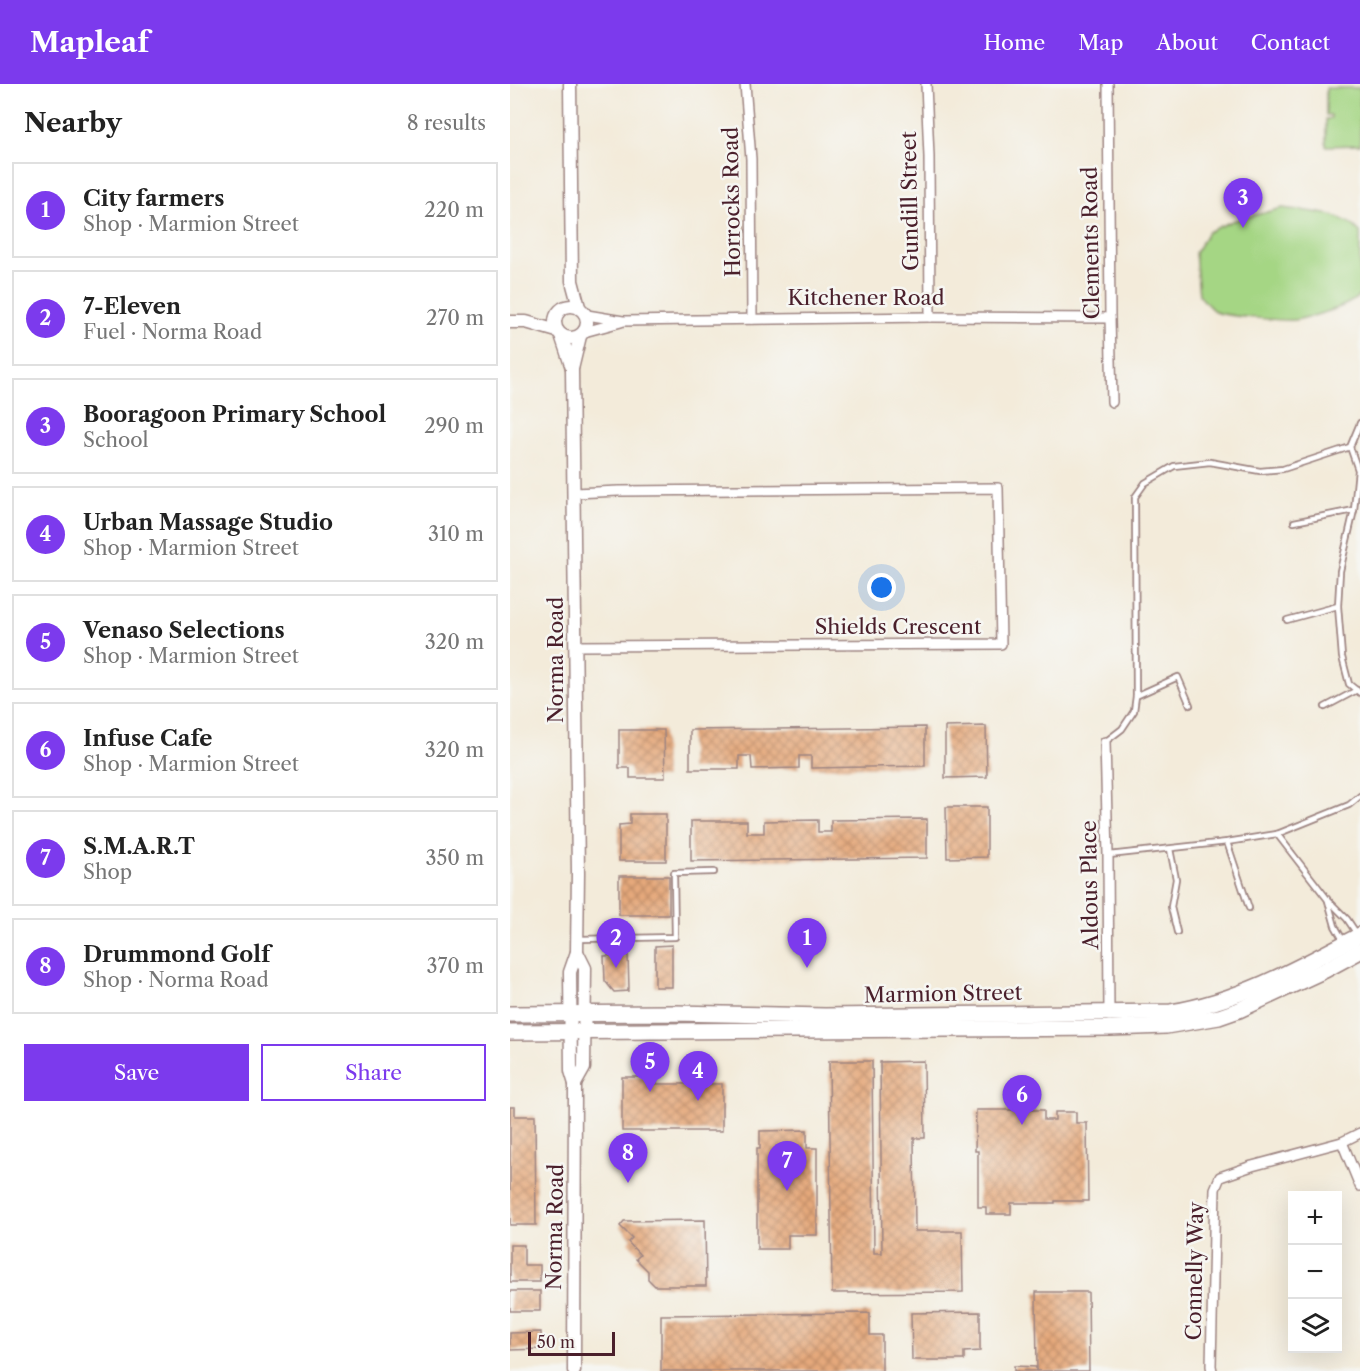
<!DOCTYPE html>
<meta charset="utf-8">
<style>
:root{--surface:#fff;--page:#f2f2f2;--text:#222;--muted:#767676;--line:#e0e0e0;--accent:#7c3aed}
body{margin:0;font-family:"Libre Caslon Text",serif;background:var(--page);color:var(--text)}
.controls{position:absolute;right:18px;bottom:18px;display:grid;overflow:hidden;border-radius:0px;box-shadow:0 6px 24px #0002}
.controls button{width:54px;height:54px;display:grid;place-items:center;padding:0;border:0;border-bottom:2px solid var(--line);background:var(--surface);color:var(--text);font:30px sans-serif}
.scale{position:absolute;left:18px;bottom:15px;width:87px;box-sizing:border-box;padding-left:6px;border:3px solid #4a1f2b;border-top:0;font-size:16px;line-height:21px;white-space:nowrap;color:#4a1f2b;-webkit-text-stroke:4px #f6f6f2;paint-order:stroke}
.you{position:absolute;left:372px;top:504px;width:21px;height:21px;margin:-15px;border:4px solid #fff;border-radius:50%;background:#1a73e8;box-shadow:0 0 0 9px #1a73e833}
.badge{display:grid;place-items:center;width:39px;height:39px;border-radius:50%;background:var(--accent);color:#fff;font-size:20px;font-weight:700}
.pin{position:absolute;translate:-50% -50px;filter:drop-shadow(0 2px 3px #0008)}
.pin::after{content:'';position:absolute;top:32px;width:21px;height:18px;background:inherit;clip-path:polygon(0 0,100% 0,50% 100%)}
.list{margin:0;padding:0;list-style:none}
h2{display:flex;justify-content:space-between;align-items:center;height:78px;margin:0;padding:0 24px;font-size:26px}
h2 small{font-size:20px;font-weight:400;color:var(--muted)}
.list li{display:grid;grid-template-columns:39px 1fr auto;gap:18px;align-items:center;box-sizing:border-box;height:96px;margin:0 12px 12px;padding:0 12px;border:2px solid var(--line);border-radius:0px}
.list b{display:block;font-size:22px;white-space:nowrap}
.list p{margin:0;font-size:20px;white-space:nowrap;color:var(--muted)}
.list em{font-size:20px;font-style:normal;color:var(--muted)}
.actions{display:flex;gap:12px;padding:18px 24px}
.actions a{flex:1;padding:14px 0;border:2px solid var(--accent);border-radius:0px;text-align:center;font-size:21px;color:var(--accent)}
.actions .main{background:var(--accent);color:#fff}
.icon{flex:none;width:33px;height:33px;fill:none;stroke:currentColor;stroke-width:2;stroke-linecap:round;stroke-linejoin:round}
.map{position:relative;flex:none;width:850px;height:1287px;overflow:hidden}
header{display:flex;align-items:center;gap:36px;box-sizing:border-box;height:84px;padding:0 30px;background:var(--accent);color:#fff}
header strong{font-size:28px}
nav{display:flex;gap:33px;margin-inline-start:auto;font-size:21px}
main{display:flex}
aside{flex:1;background:var(--surface)}
.map>svg:first-child{display:block}
</style>
<header>
<strong>Mapleaf</strong>
<nav><a>Home</a><a>Map</a><a>About</a><a>Contact</a></nav>
</header>
<main>
<aside>
<h2>Nearby<small>8 results</small></h2>
<ul class="list">
<li><span class="badge">1</span><div><b>City farmers</b><p>Shop · Marmion Street</p></div><em>220 m</em></li>
<li><span class="badge">2</span><div><b>7-Eleven</b><p>Fuel · Norma Road</p></div><em>270 m</em></li>
<li><span class="badge">3</span><div><b>Booragoon Primary School</b><p>School</p></div><em>290 m</em></li>
<li><span class="badge">4</span><div><b>Urban Massage Studio</b><p>Shop · Marmion Street</p></div><em>310 m</em></li>
<li><span class="badge">5</span><div><b>Venaso Selections</b><p>Shop · Marmion Street</p></div><em>320 m</em></li>
<li><span class="badge">6</span><div><b>Infuse Cafe</b><p>Shop · Marmion Street</p></div><em>320 m</em></li>
<li><span class="badge">7</span><div><b>S.M.A.R.T</b><p>Shop</p></div><em>350 m</em></li>
<li><span class="badge">8</span><div><b>Drummond Golf</b><p>Shop · Norma Road</p></div><em>370 m</em></li>
</ul>
<div class="actions"><a class="main">Save</a><a>Share</a></div>
</aside>
<div class="map">
<svg width="850" height="1287" viewBox="0 0 850 1287">
<defs>
<pattern id="building-cross-hatch" width="8" height="8" patternUnits="userSpaceOnUse" patternTransform="scale(1.5)"><rect width="8" height="8" fill="#e5a97b"/><path d="M0 0l8 8M0 8l8-8" fill="none" stroke="#bc8965"/></pattern>
</defs>
<rect width="100%" height="100%" fill="#f6f6f2"/>
<filter id="ink" filterUnits="userSpaceOnUse"><feTurbulence type="fractalNoise" baseFrequency=".0167" numOctaves="2"/><feDisplacementMap in="SourceGraphic" scale="12" xChannelSelector="R" yChannelSelector="G"/><feConvolveMatrix kernelMatrix="1 2 1 2 8 2 1 2 1" color-interpolation-filters="sRGB"/></filter>
<filter id="wash" filterUnits="userSpaceOnUse"><feTurbulence type="fractalNoise" baseFrequency=".008" numOctaves="4" result="noise"/><feDisplacementMap in="SourceGraphic" scale="24" xChannelSelector="R" yChannelSelector="G"/><feGaussianBlur stdDeviation="1.35" result="paint"/><feColorMatrix in="noise" values="0 0 0 0 0 0 0 0 0 0 0 0 0 0 0 0 0 1.4 0 .05"/><feComposite in="paint" operator="in"/></filter>
<g filter="url(#wash)">
<rect width="100%" height="100%" fill="#f3ebda"/>
<g fill="#a5d684" stroke="#787a58" stroke-width="1.5">
<polygon points="816,4 850,4 850,61 816,62 816,35 821,34 821,31 816,31"/>
<path d="M773,124c25,4 59,3 77,24v62c-9,13 -49,23 -65,26 -10,1 -72,-4 -79,-8 -7,-4 -12,-12 -17,-17l-4,-42 13,-21 24,-11z"/>
</g>
<g id="blocks">
<g fill="url(#building-cross-hatch)">
<polygon points="476,642 477,693 435,694 435,643"/>
<polygon points="415,643 415,682 301,684 301,672 289,672 289,684 242,685 241,672 229,672 229,685 180,685 180,646"/>
<polygon points="109,646 154,646 155,694 120,694 120,684 109,684"/>
<polygon points="436,723 477,723 477,773 437,774"/>
<polygon points="120,730 156,730 156,777 109,777 109,741 120,740"/>
<polygon points="417,735 417,774 181,777 181,737 237,737 237,749 254,749 254,737 308,736 308,748 321,748 321,736"/>
<rect x="109" y="792" width="50" height="39"/>
<polygon points="162,861 162,903 145,903 145,862"/>
<polygon points="118,871 119,905 118,905 118,907 104,908 95,897 94,872"/>
<polygon points="319,977 362,977 364,1169 372,1169 370,978 414,977 415,1054 404,1054 405,1147 452,1147 453,1208 322,1209"/>
<polygon points="112,993 145,993 145,1000 212,1000 212,1047 112,1047"/>
<polygon points="0,1023 5,1023 5,1032 25,1032 26,1141 0,1141"/>
<polygon points="466,1026 534,1026 534,1036 545,1036 545,1028 566,1028 566,1039 577,1039 578,1117 545,1117 545,1119 501,1119 501,1130 476,1130 476,1123 468,1123 468,1067 465,1067"/>
<polygon points="297,1046 297,1064 307,1064 307,1151 278,1151 278,1165 247,1165 247,1064 250,1064 250,1047"/>
<polygon points="195,1136 196,1202 145,1202 138,1195 138,1187 126,1175 130,1171 118,1158 122,1154 110,1142 114,1137"/>
<polygon points="0,1161 14,1161 14,1181 30,1181 30,1198 0,1198"/>
<rect x="0" y="1207" width="30" height="20"/>
<polygon points="526,1208 578,1208 579,1287 527,1287"/>
<polygon points="470,1228 470,1267 454,1268 454,1276 402,1276 401,1229"/>
<polygon points="360,1229 360,1251 372,1251 372,1287 151,1287 151,1231"/>
<polygon points="31,1248 31,1265 0,1266 0,1249"/>
<polygon points="504,1282 526,1283 526,1287 504,1287"/>
</g>
</g>
</g>
<g filter="url(#ink)">
<use href="#blocks" fill-opacity="0" stroke="#9e8582" stroke-width="1.5"/>
<g fill="none" stroke-linecap="round" stroke-linejoin="round">
<defs>
<g id="service">
<polyline points="840,363 848,386 844,426 830,487 828,522 832,573 839,600 850,609"/>
<polyline points="784,438 844,426"/>
<polyline points="777,536 828,522"/>
<polyline points="626,612 668,593 680,621"/>
<polyline points="815,623 847,606"/>
<polyline points="595,658 612,645 624,627 626,612 625,413 635,399 664,382 700,378 750,387 773,385 840,363 850,339"/>
<polyline points="767,750 818,816 837,835 847,850"/>
<polyline points="717,758 739,824"/>
<polyline points="660,765 666,795 661,823 667,848"/>
<polyline points="599,771 717,758 767,750 839,721 850,712"/>
<polyline points="818,817 825,842 833,856"/>
<polyline points="70,855 165,853 164,789 204,788"/>
</g>
<g id="minor">
<polyline points="235,0 241,75 242,235"/>
<polyline points="416,0 419,73 420,233"/>
<polyline points="598,0 600,234 602,318"/>
<polyline points="77,231 113,237 420,233 600,234"/>
<polyline points="74,248 111,238"/>
<polyline points="64,409 109,407 488,404 491,560 66,562"/>
<polyline points="595,658 598,771 599,932"/>
<polyline points="832,1058 850,1102"/>
<polyline points="702,1287 701,1282 705,1105 710,1093 742,1082 832,1058 850,1049"/>
</g>
<g id="tertiary">
<polyline points="60,0 62,197 69,223"/>
<circle cx="61" cy="238" r="16"/>
<polyline points="0,238 16,238 47,247"/>
<polyline points="51,251 62,284"/>
<polyline points="65,1000 74,984 75,884 67,868"/>
<polyline points="64,1287 65,1000 61,987 60,888 67,868 68,789 62,285 70,252"/>
</g>
<g id="primary">
<path d="M0,930l164,-1 151,3 346,-4c68,-11 129,-45 189,-77"/>
<polyline points="0,948 600,944 656,942 709,933 729,926 815,886 850,867"/>
</g>
</defs>
<use href="#service" stroke="#9e8582" stroke-width="8"/>
<use href="#minor" stroke="#9e8582" stroke-width="12"/>
<use href="#tertiary" stroke="#9e8582" stroke-width="15"/>
<use href="#primary" stroke="#9e8582" stroke-width="18"/>
<use href="#service" stroke="#fff" stroke-width="4.5"/>
<use href="#minor" stroke="#fff" stroke-width="9"/>
<use href="#tertiary" stroke="#fff" stroke-width="12"/>
<use href="#primary" stroke="#fff" stroke-width="15"/>
</g>
</g>
<g text-anchor="middle" stroke-width="5" stroke-linejoin="round" paint-order="stroke">
<g font-size="21" fill="#4a1f2b" stroke="#f6f6f2">
<text transform="translate(400 117) rotate(-91)" y="7">Gundill Street</text>
<text transform="translate(222 118) rotate(-91)" y="7">Horrocks Road</text>
<text transform="translate(581 159) rotate(-91)" y="7">Clements Road</text>
<text x="356" y="221">Kitchener Road</text>
<text x="388" y="550">Shields Crescent</text>
<text transform="translate(46 576) rotate(-90)" y="7">Norma Road</text>
<text transform="translate(580 801) rotate(-91)" y="7">Aldous Place</text>
<text transform="translate(433 910) rotate(-1)" y="7">Marmion Street</text>
<text transform="translate(45 1143) rotate(-89)" y="7">Norma Road</text>
<text transform="translate(685 1187) rotate(-89)" y="7">Connelly Way</text>
</g>
</g>
</svg>
<div class="controls">
<button>+</button>
<button>−</button>
<button><svg class="icon" aria-label="layers" viewBox="0 0 24 24"><path d="M12 4l9 5-9 5-9-5zM3 14l9 5 9-5"/></svg></button>
</div>
<div class="scale">50 m</div>
<div class="you"></div>
<div class="pin badge" style="left:297px;top:884px">1</div>
<div class="pin badge" style="left:106px;top:884px">2</div>
<div class="pin badge" style="left:733px;top:144px">3</div>
<div class="pin badge" style="left:188px;top:1017px">4</div>
<div class="pin badge" style="left:140px;top:1008px">5</div>
<div class="pin badge" style="left:512px;top:1041px">6</div>
<div class="pin badge" style="left:277px;top:1107px">7</div>
<div class="pin badge" style="left:118px;top:1099px">8</div>
</div>
</main>
